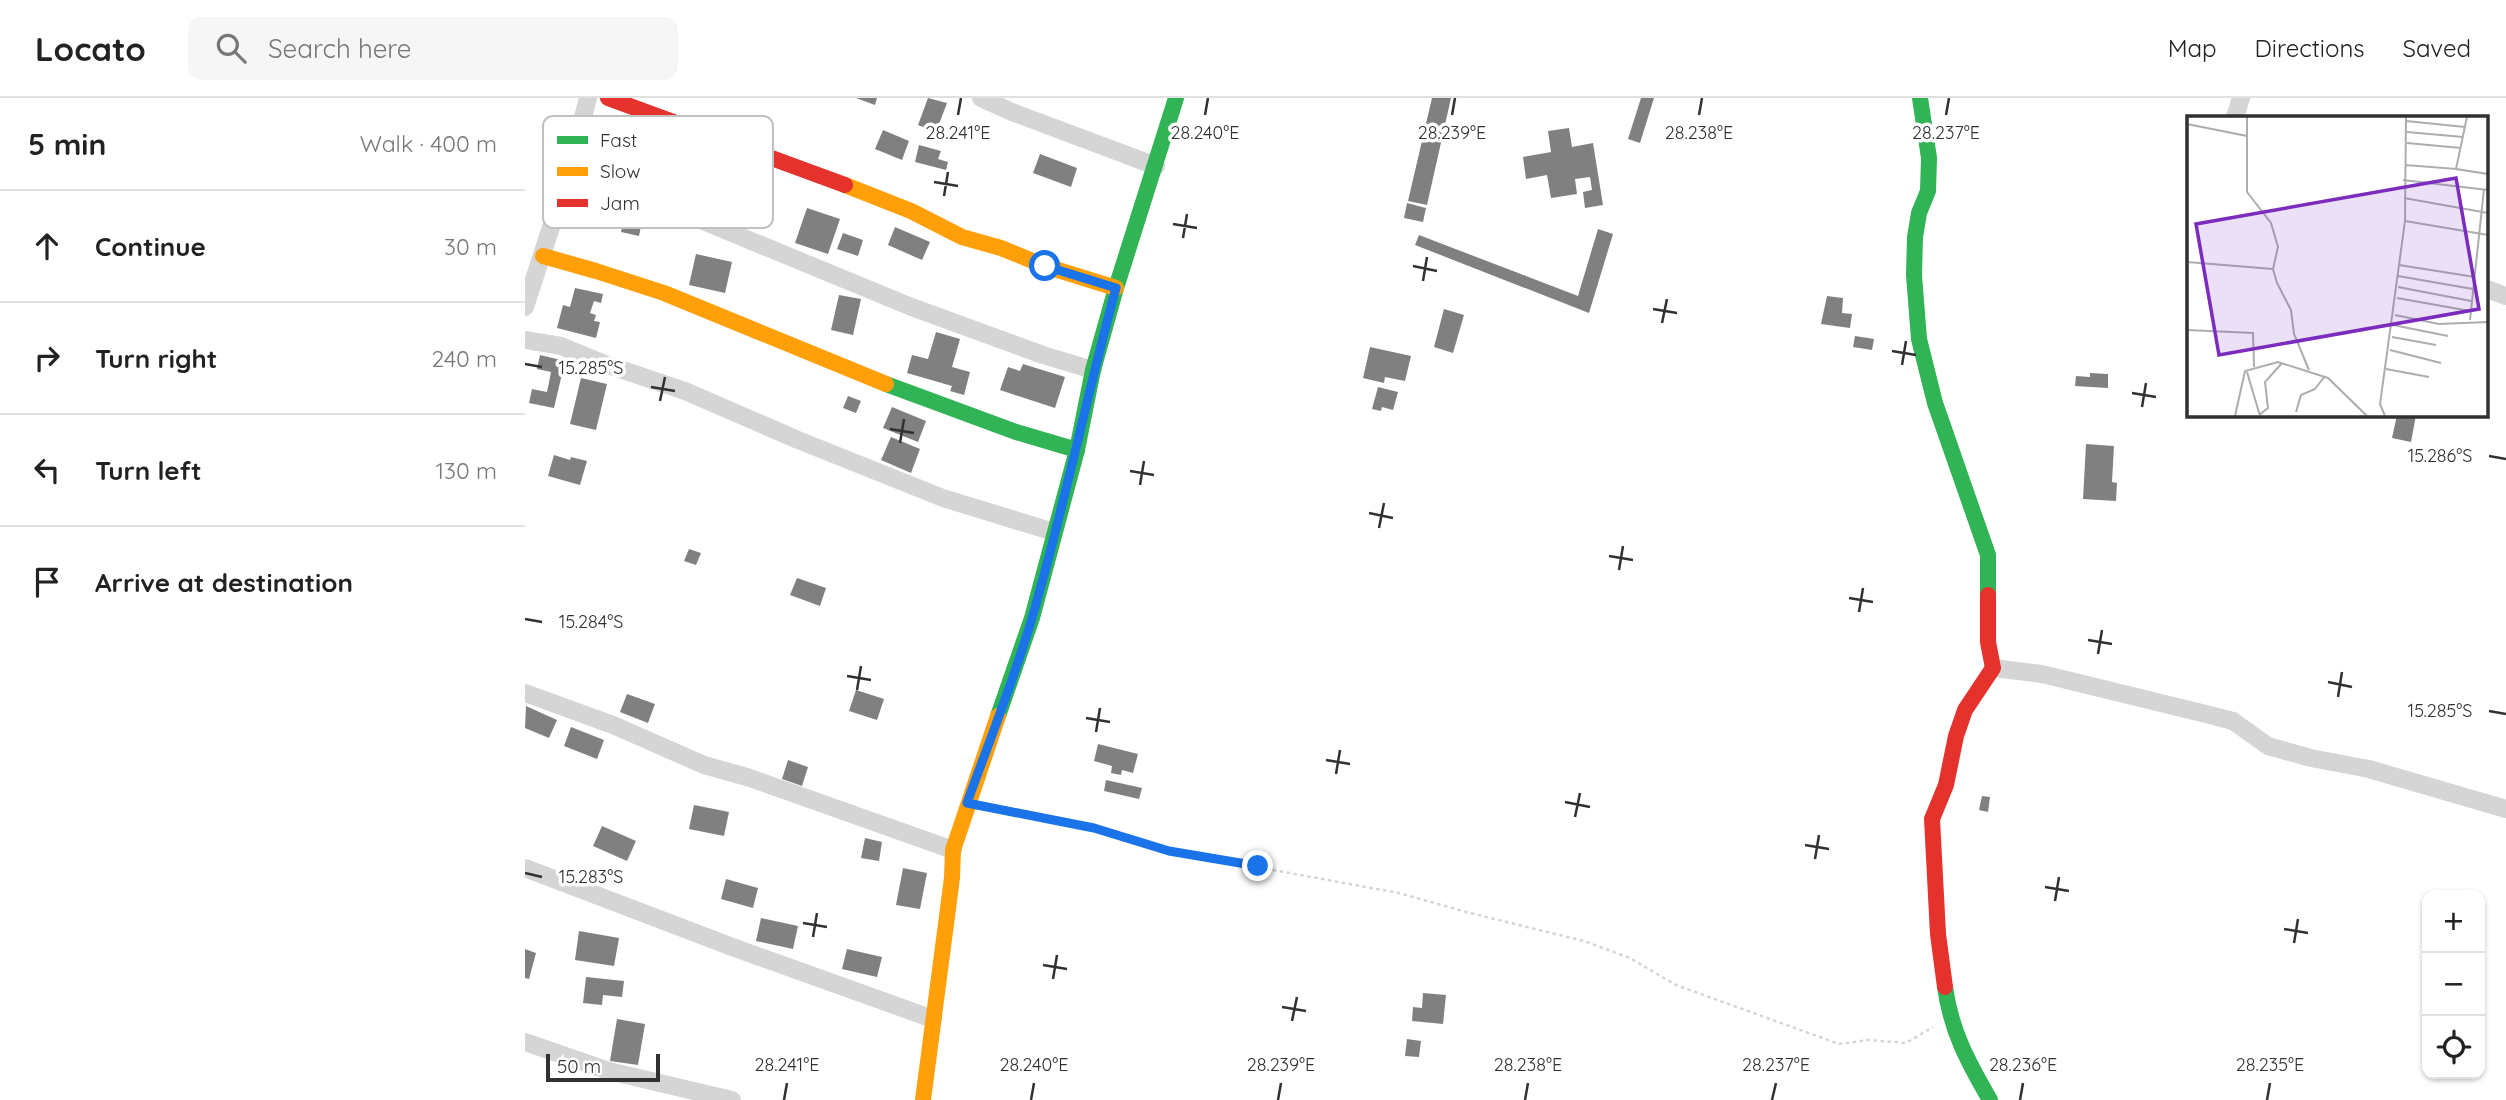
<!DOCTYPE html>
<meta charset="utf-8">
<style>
:root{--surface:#fff;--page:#f6f6f6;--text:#222;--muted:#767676;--line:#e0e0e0}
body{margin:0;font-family:Quicksand,sans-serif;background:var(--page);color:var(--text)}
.controls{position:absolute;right:21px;bottom:21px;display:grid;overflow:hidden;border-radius:14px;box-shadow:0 2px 5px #0004}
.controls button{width:63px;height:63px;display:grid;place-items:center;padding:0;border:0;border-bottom:2px solid var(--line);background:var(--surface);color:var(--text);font:35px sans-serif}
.scale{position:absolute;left:21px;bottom:18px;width:114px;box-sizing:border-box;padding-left:7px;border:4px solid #313131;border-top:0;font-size:19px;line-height:24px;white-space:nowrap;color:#313131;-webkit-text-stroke:5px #fff;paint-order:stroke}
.stop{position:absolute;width:21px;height:21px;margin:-16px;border:5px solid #1a73e8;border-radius:50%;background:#fff}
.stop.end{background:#1a73e8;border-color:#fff;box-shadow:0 2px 7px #0008}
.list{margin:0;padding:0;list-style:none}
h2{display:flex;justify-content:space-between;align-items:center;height:91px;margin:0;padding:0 28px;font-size:30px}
h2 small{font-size:23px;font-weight:400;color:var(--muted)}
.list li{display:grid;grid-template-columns:46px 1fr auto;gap:21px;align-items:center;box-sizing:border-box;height:112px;padding:0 28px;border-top:2px solid var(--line)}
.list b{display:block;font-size:26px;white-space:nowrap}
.list em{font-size:23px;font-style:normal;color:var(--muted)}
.icon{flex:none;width:38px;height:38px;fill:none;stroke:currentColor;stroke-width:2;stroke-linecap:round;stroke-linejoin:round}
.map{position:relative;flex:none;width:1981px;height:1002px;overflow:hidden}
header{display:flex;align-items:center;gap:42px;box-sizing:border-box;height:98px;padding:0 35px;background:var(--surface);border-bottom:2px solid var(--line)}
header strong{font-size:33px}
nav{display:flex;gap:38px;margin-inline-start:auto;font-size:24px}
.search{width:490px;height:63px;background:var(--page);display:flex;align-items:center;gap:18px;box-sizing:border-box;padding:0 24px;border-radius:14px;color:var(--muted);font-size:26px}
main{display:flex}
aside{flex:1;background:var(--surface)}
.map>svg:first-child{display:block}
</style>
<header>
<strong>Locato</strong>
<div class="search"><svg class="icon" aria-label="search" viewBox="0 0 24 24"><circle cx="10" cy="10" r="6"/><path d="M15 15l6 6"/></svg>Search here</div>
<nav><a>Map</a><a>Directions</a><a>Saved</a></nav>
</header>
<main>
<aside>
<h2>5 min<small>Walk · 400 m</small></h2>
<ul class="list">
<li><svg class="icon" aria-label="ahead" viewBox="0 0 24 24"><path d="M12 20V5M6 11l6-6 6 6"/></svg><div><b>Continue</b></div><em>30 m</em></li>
<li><svg class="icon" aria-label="right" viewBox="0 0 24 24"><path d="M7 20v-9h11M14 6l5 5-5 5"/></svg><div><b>Turn right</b></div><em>240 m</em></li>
<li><svg class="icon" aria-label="left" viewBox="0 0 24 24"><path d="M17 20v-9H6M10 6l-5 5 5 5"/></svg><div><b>Turn left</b></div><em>130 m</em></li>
<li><svg class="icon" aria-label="arrive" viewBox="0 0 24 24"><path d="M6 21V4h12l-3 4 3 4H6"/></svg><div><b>Arrive at destination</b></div></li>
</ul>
</aside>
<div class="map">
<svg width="1981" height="1002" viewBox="0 0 1981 1002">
<rect width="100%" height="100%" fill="#fff"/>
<g fill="#808080">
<polygon points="331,0 352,0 350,7"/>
<polygon points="403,0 422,5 411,34 393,27"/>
<polygon points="907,0 926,0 902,107 883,103"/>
<polygon points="1116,0 1129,0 1115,45 1103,41"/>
<polygon points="1044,30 1047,49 1068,45 1078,107 1060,110 1058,94 1067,92 1065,79 1050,81 1052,96 1026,100 1022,77 1001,81 998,59 1026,54 1023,33"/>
<polygon points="358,32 384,43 377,62 350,51"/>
<polygon points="394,47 416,53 413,61 423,64 421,72 390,64"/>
<polygon points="515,56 552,70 546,89 508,75"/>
<polygon points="882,105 901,110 898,124 879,120"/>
<polygon points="282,110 315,121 303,156 270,145"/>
<polygon points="99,115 118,118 114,138 96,134"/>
<polygon points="370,129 405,144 397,162 363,147"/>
<polygon points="1073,131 1088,136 1064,215 890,147 894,137 1053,198"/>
<polygon points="318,135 338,142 333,158 312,151"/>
<polygon points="171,156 207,164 200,195 164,187"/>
<polygon points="50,190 78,196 76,205 69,203 65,215 71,217 69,223 75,224 71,240 32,230 38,207 45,209"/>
<polygon points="314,197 336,201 328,237 306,232"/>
<polygon points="1302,198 1318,200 1317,215 1327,216 1325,230 1296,226"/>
<polygon points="919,211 939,217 928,255 909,249"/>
<polygon points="411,234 435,241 427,269 445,274 439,297 425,293 427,288 382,275 387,257 403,261"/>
<polygon points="1330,238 1349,241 1347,252 1328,249"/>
<polygon points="845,249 886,258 880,283 860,279 859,285 838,280"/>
<polygon points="15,257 40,263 29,310 4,305 7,291 22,294 26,274 12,271"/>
<polygon points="498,266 540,279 530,310 475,292 483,269 495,273"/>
<polygon points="1565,275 1583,276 1583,290 1550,288 1551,278 1565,279"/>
<polygon points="56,280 82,286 71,332 45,326"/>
<polygon points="853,289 873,294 868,312 857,309 856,313 847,311"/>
<polygon points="323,298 336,303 331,315 318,310"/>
<polygon points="367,309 401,323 393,344 358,330"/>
<polygon points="1872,317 1891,317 1886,344 1867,340"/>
<polygon points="366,339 395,351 386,375 356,362"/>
<polygon points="1561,346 1589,348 1587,384 1592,385 1591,403 1558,401"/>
<polygon points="29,357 45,362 46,359 62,363 55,387 23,378"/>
<polygon points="164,451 176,455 171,467 159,463"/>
<polygon points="272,480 301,490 295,508 265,497"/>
<polygon points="331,592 359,601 352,622 324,613"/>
<polygon points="102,596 130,606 123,625 95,614"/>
<polygon points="1,608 32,622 24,640 0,630"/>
<polygon points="46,629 79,642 72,661 39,648"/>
<polygon points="573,646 613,656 608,675 597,672 596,677 586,675 587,668 569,663"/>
<polygon points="263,662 283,669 277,688 257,681"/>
<polygon points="581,682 617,690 614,701 579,693"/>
<polygon points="1457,698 1465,699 1463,714 1454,712"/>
<polygon points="169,707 204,714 199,738 164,731"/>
<polygon points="77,728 111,743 102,763 68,748"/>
<polygon points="340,740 357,744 354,763 336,760"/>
<polygon points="378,770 402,775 395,811 371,807"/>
<polygon points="201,781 233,790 228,810 196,801"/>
<polygon points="236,820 273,828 268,851 231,843"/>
<polygon points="54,833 94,840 89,868 50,862"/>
<polygon points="0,851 11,855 4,881 0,880"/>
<polygon points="322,851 357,859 352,879 317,871"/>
<polygon points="61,879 99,883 97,899 78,897 77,907 58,905"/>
<polygon points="898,895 921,897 918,926 887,923 888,909 897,910"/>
<polygon points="92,921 120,926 113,967 85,963"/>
<polygon points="882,941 896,943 894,959 880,958"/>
</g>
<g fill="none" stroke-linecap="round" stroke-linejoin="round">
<polyline stroke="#d5d5d5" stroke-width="2.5" stroke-dasharray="3.5 3.5" stroke-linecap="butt" points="461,709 569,730 644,753 874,795 945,815 1059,843 1105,860 1151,887 1314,946 1344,942 1381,945 1408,929"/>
<g stroke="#d5d5d5" stroke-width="18">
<polyline points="456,0 487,14 631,68"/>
<polyline points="1710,19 1716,0"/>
<polyline points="45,71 131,112 178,123 384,208 518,257 568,272"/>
<polyline points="1962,191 1981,198"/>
<polyline points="0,209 43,77 63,0"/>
<polyline points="0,242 36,248 80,266 160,293 273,342 418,400 529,434"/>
<polyline points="1468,570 1517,576 1685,617 1708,623 1743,648 1786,660 1844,671 1981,711"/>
<polyline points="0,595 88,627 179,667 222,679 428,752"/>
<polyline points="0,770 210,850 408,921"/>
<polyline points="0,944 84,973 207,1002"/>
</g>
<g stroke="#30b455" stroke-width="16">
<polyline points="1395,0 1404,60 1403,93 1394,115 1390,139 1389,177 1394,241 1410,305 1463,457 1463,497"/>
<polyline points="361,286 491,334 552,352"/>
<polyline points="473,618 507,520 552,352 568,272 591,190 651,0"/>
<path d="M1420,889c6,44 23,75 45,113"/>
</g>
<g stroke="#ff9f0a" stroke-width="16">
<polyline points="320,87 386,113 437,139 476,150 520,168 591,190"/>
<polyline points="18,158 71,173 139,195 361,286"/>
<polyline points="398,1002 427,780 428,752 473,618"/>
</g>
<g stroke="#e5322d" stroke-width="16">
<polyline points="83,0 320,87"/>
<polyline points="1420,889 1413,836 1407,721 1421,687 1431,638 1440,612 1468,570 1463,544 1463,497"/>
</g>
</g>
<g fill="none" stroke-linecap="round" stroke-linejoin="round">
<path stroke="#1a73e8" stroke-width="9" d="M520,168l71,22c-30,110 -52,221 -84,330 -18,62 -43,124 -65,185l127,25 75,23 89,15"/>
</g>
<path fill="none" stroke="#313131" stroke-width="2.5" d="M433,17l3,-17M680,17l3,-17M927,17l3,-17M1174,17l3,-17M1421,17l3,-17M409,84l24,4M419,98l4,-24M648,126l24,4M658,140l4,-24M888,168l24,5M898,183l4,-24M1128,211l24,4M1137,225l5,-24M1367,253l24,4M0,266l17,3M1377,267l4,-24M126,289l24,4M1607,295l24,4M135,303l5,-24M1617,309l4,-24M365,331l24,4M375,345l4,-24M1964,358l17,3M605,373l24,4M615,387l4,-24M844,415l24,5M854,430l5,-25M1084,458l24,4M1094,472l4,-24M1324,500l24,4M1334,514l4,-24M0,521l17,3M1563,542l24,4M1573,556l4,-24M322,578l24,4M1803,584l24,5M332,592l4,-24M1813,599l4,-25M1964,613l17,3M561,620l24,4M571,634l4,-24M801,662l24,4M811,676l4,-24M1040,704l25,5M1050,719l5,-24M1280,747l24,4M1290,761l4,-24M0,775l17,4M1520,789l24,4M1530,803l4,-24M278,825l24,4M1759,831l24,4M288,839l4,-24M1769,845l4,-24M518,867l24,4M528,881l4,-24M757,909l24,4M767,923l5,-24M259,1002l3,-17M506,1002l3,-17M753,1002l3,-17M1000,1002l3,-17M1247,1002l4,-17M1495,1002l3,-17M1742,1002l3,-17"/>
<g transform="translate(1662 18)">
<rect width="301" height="301" fill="#fff"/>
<path fill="none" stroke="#adadad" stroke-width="2" d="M60,1v75l24,31 7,24 -5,22 4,14 14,27 3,24 15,36M219,5l59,6M0,8l60,12M220,16l56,5M220,27l54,5M218,49l51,4 11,-52M269,53l32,5M216,64l85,10M217,82l84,15M218,105l83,14M0,146l86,7M212,149l76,12M211,160l75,13M211,171l73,14M210,182l73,13M208,199l44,9 49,-2M283,204l14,-131M206,209l55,11M0,214l66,3 1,34M205,221l44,8M203,234l51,13M199,253l43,8M60,256l13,44M109,296l5,-17 14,-6 10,-13M72,299l9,-7 -3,-26 17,-19M48,300l10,-45 33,-9 50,16 39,38M198,300l-5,-12 25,-183 1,-104"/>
<path fill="#7b2cbf" fill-opacity="0.15" stroke="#7b2cbf" stroke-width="3.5" d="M269,62l23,131 -260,46 -23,-131z"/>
<rect width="301" height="301" fill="none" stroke="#313131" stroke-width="3.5"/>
</g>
<rect x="18" y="18" width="230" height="112" rx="10" fill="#fff" stroke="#c1c1c1" stroke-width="2"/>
<rect x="32" y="38" width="31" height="8" fill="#30b455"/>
<rect x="32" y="69" width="31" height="9" fill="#ff9f0a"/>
<rect x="32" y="101" width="31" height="8" fill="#e5322d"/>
<g font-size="19" fill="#313131">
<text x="75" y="49">Fast</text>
<text x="75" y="80">Slow</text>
<text x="75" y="112">Jam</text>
</g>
<g font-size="18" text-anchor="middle" fill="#313131" stroke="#fff" stroke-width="7" stroke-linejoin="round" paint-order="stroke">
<text x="433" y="41">28.241°E</text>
<text x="680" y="41">28.240°E</text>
<text x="927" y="41">28.239°E</text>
<text x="1174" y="41">28.238°E</text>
<text x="1421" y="41">28.237°E</text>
<text x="66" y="276">15.285°S</text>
<text x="1915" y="364">15.286°S</text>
<text x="66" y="530">15.284°S</text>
<text x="1915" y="619">15.285°S</text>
<text x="66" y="785">15.283°S</text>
<text x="262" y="973">28.241°E</text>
<text x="509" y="973">28.240°E</text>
<text x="756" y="973">28.239°E</text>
<text x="1003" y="973">28.238°E</text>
<text x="1251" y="973">28.237°E</text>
<text x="1498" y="973">28.236°E</text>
<text x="1745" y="973">28.235°E</text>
</g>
</svg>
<div class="controls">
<button>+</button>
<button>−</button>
<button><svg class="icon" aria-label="locate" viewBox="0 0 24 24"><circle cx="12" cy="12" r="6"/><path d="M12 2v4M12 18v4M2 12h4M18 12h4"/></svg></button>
</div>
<div class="scale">50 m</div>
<div class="stop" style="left:520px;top:168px"></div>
<div class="stop end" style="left:733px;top:768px"></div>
</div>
</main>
